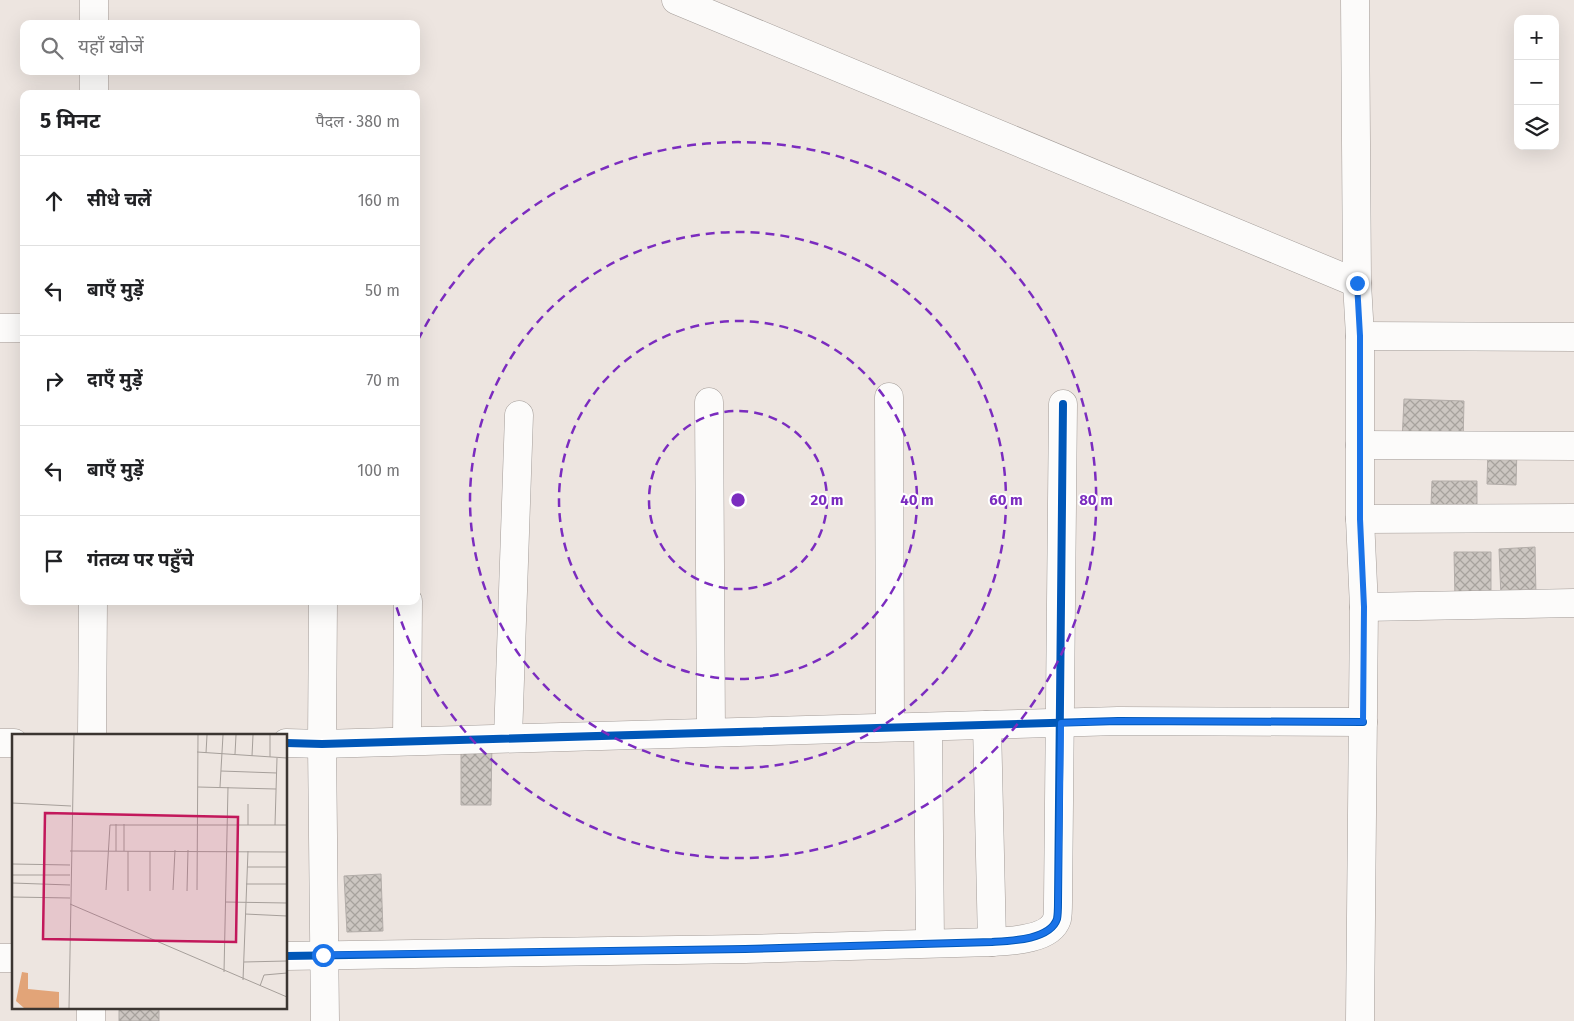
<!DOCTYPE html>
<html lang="hi">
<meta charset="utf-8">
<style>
:root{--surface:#fff;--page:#f6f6f6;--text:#202124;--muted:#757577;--line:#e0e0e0}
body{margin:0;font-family:"Fira Sans","Noto Sans Devanagari",sans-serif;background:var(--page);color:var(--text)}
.controls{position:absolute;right:15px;top:15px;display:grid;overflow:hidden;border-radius:10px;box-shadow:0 5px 20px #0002}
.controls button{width:45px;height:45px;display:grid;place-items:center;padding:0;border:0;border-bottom:1px solid var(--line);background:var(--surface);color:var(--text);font:25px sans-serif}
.stop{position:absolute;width:15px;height:15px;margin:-11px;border:4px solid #1a73e8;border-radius:50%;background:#fff}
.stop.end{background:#1a73e8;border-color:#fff;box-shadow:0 1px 5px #0008}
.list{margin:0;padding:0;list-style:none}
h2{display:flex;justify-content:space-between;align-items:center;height:65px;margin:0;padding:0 20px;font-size:21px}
h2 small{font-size:16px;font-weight:400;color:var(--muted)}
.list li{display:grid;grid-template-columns:32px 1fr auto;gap:15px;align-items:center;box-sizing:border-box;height:90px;padding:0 20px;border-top:1px solid var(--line)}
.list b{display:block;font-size:19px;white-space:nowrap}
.list em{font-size:16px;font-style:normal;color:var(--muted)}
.icon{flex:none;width:28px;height:28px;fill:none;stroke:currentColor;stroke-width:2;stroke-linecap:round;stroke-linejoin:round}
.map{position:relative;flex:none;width:1574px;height:1021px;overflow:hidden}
.search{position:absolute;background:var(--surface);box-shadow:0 5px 20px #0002;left:20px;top:20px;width:400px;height:55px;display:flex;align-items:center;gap:12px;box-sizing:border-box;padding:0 18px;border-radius:10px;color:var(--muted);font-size:19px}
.panel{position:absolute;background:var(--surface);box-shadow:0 5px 20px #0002;left:20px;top:90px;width:400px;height:515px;border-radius:10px}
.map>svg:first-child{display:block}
</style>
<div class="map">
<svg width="1574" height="1021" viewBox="0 0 1574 1021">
<defs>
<pattern id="building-cross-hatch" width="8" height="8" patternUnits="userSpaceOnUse" patternTransform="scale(1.25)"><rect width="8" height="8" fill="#ccc6c1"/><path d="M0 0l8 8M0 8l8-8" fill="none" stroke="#a7a29d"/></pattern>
</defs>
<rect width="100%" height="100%" fill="#ede5e0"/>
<g fill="url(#building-cross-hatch)" stroke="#b3ada9">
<polygon points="1404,399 1464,401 1463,444 1402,442"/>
<polygon points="1488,447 1517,448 1516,485 1487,484"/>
<polygon points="1432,481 1477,481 1477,505 1431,505"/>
<polygon points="1535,547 1536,596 1501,597 1499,549"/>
<polygon points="1454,552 1491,552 1491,599 1455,599"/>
<polygon points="461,740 492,740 491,805 461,805"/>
<polygon points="381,874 383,931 347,932 344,876"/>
<rect x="119" y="1007" width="40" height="14"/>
</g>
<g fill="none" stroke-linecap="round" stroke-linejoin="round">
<defs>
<g id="minor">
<polyline points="676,0 1357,283"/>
<polyline points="1355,0 1357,283 1360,336 1360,519 1364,607 1360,1021"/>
<polyline points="94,24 94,0"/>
<polyline points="94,94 94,71"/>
<polyline points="0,328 24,328"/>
<polyline points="1360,336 1574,337"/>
<polyline points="889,397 890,727"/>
<polyline points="709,402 711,732"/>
<polyline points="1360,445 1574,446"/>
<polyline points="1360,519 1574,518"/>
<polyline points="323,601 322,744 325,1021"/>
<polyline points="1364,607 1574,603"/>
<polyline points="987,725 992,942"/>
<polyline points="928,727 930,943"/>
<polyline points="92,735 93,601"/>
<polyline points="508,738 519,415"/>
<polyline points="407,741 408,601"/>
<polyline points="0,743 14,743"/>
<polyline points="286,743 322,744 1118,721 1363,722"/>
<path d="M286,956l459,-7 247,-7c18,-1 58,-2 65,-23 1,-5 1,-12 1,-17l5,-498"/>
<polyline points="0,958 14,958"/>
<polyline points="91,1021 91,1007"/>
</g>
</defs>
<use href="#minor" stroke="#a39c98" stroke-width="29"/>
<use href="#minor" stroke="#fcfbfa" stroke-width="28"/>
<defs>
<g id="cycleway">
<polyline points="286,743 322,744 1118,721 1363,722"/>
<path d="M286,956l459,-7 247,-7c18,-1 58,-2 65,-23 1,-5 1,-12 1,-17l5,-498"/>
</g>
</defs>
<use href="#cycleway" stroke="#fff" stroke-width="11"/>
<use href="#cycleway" stroke="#0057b8" stroke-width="8"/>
</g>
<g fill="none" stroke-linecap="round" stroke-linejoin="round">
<path stroke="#1a73e8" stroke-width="6" d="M323,955l422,-6 247,-7c18,-1 58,-2 65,-23 1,-5 1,-12 1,-17l3,-179 57,-2 245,1 1,-115 -4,-88v-183l-3,-53"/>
</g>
<g fill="none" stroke="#7b2cbf" stroke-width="2.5" stroke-dasharray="9 6">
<circle cx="738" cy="500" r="89"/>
<circle cx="738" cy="500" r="179"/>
<circle cx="738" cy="500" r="268"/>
<path d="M418 340A358 358 0 1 1 395 602"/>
</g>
<g transform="translate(12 734)">
<rect width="275" height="275" fill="#ede5e0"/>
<path d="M10,238l6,1v16l31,3v16h-35l-8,-7z" fill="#e2a478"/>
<path fill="none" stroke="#a69f9a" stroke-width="1" d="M185,18l90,6M194,19l1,-18M223,20l1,-19M240,22l1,-21M258,23v-22M209,37l56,2M186,53l78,2M208,53l3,-52M0,69l59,3M104,90v27M236,91v-21M263,91l2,-67M58,117l217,1M112,117v-27M0,130l58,1M235,133h40M0,141h58M0,149l58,2M234,150h41M94,156l4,-65h177M161,156l2,-40M185,156l1,-155M116,157v-40M138,157v-40M175,157l1,-41M0,163l58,1M213,168l62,1M58,170l217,93M233,180l42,2M232,228l43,-1M212,238l4,-185M231,246l5,-129M248,252l4,-11 23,-2M57,274l5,-273"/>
<path fill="#c2185b" fill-opacity="0.15" stroke="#c2185b" stroke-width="2.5" d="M33,79l193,4 -2,125 -193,-3z"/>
<rect width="275" height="275" fill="none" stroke="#3b3531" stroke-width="2.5"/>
</g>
<circle cx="738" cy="500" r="8" fill="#7b2cbf" stroke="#fff" stroke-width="2.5"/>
<g font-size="15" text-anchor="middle" font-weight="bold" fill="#7b2cbf" stroke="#fff" stroke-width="4" stroke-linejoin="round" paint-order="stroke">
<text x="827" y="505">20 m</text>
<text x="917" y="505">40 m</text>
<text x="1006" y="505">60 m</text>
<text x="1096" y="505">80 m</text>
</g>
</svg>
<div class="controls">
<button>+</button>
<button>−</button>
<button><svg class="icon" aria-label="layers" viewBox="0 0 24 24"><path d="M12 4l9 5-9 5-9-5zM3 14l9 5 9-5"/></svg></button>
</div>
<div class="stop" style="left:323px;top:955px"></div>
<div class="stop end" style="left:1357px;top:283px"></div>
<div class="search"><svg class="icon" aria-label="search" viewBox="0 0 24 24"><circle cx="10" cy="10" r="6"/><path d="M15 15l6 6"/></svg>यहाँ खोजें</div>
<section class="panel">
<h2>5 मिनट<small>पैदल · 380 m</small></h2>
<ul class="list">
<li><svg class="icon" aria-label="ahead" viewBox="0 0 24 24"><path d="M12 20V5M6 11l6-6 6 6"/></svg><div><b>सीधे चलें</b></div><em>160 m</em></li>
<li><svg class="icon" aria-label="left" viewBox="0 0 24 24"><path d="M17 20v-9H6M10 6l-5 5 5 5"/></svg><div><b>बाएँ मुड़ें</b></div><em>50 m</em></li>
<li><svg class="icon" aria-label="right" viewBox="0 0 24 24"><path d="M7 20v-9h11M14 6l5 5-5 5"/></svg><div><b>दाएँ मुड़ें</b></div><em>70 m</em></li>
<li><svg class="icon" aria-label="left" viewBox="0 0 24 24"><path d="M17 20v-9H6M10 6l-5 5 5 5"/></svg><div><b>बाएँ मुड़ें</b></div><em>100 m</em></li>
<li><svg class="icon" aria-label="arrive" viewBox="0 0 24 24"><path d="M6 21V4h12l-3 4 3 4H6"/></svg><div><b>गंतव्य पर पहुँचे</b></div></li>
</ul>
</section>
</div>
